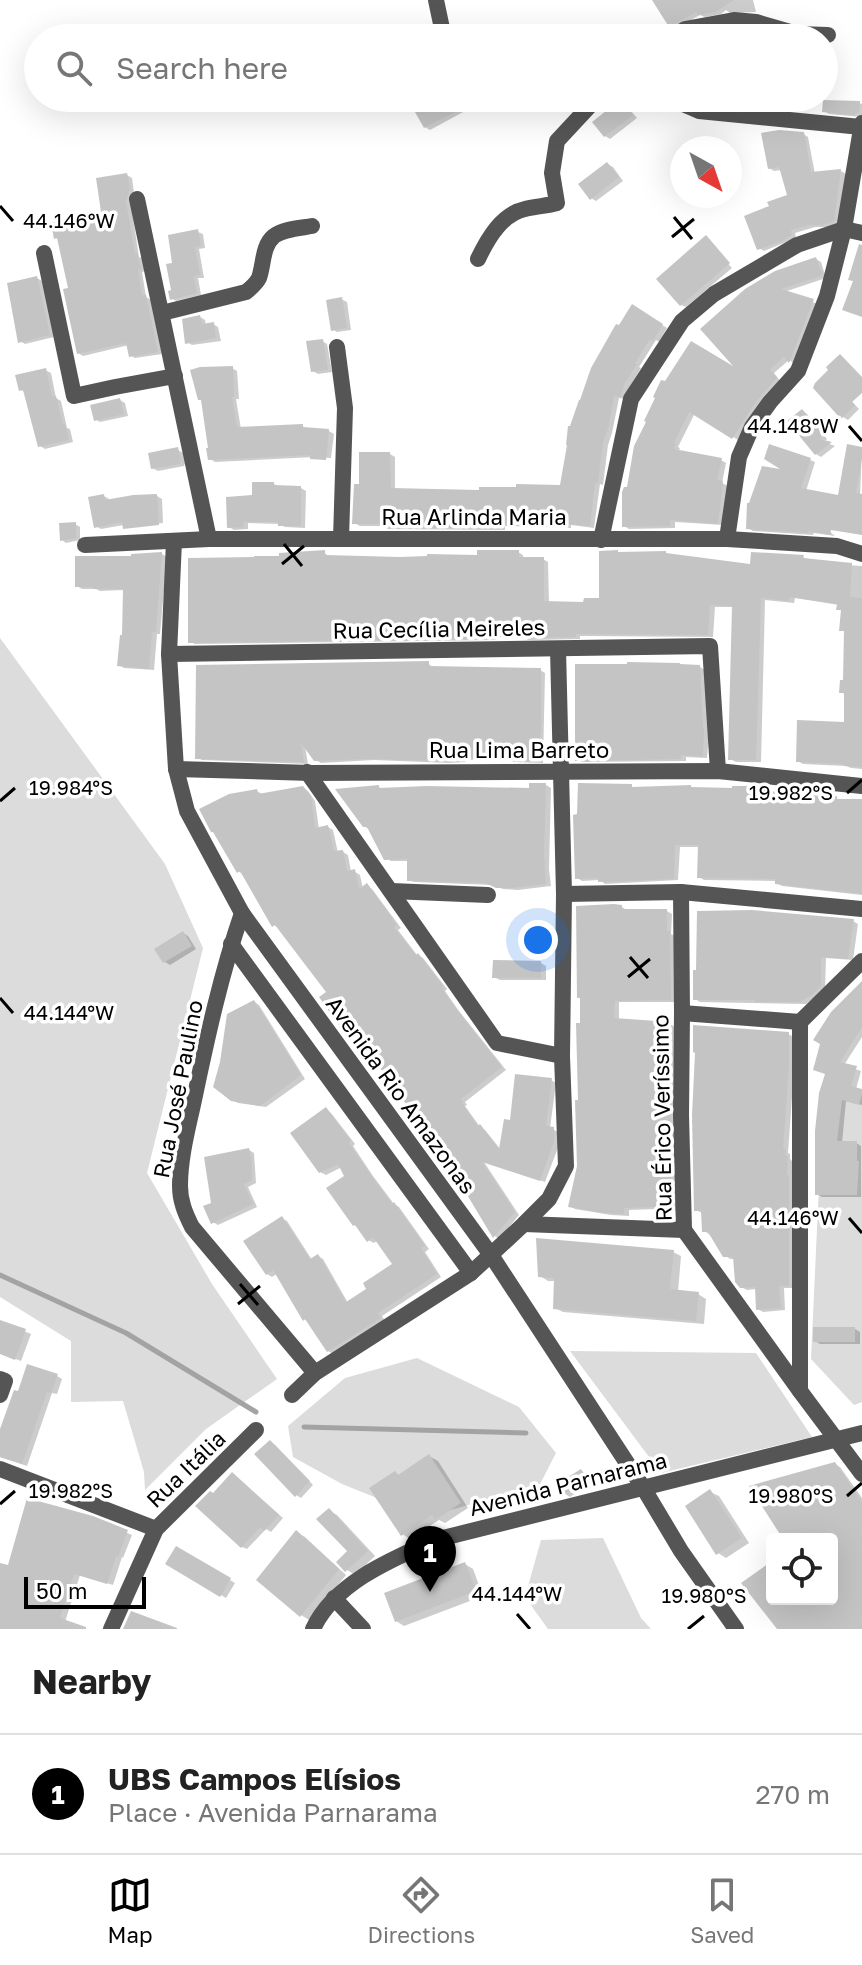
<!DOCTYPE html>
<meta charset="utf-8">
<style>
:root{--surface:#fff;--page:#f6f6f6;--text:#222;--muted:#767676;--line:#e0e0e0;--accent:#000}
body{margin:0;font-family:"Golos Text",sans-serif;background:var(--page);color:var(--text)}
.controls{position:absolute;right:24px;bottom:24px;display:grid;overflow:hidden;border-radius:8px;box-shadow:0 8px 32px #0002}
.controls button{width:72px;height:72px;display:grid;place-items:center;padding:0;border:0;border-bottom:2px solid var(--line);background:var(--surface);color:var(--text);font:40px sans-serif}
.compass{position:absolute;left:670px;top:136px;width:72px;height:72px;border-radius:50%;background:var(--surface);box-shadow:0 8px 32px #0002;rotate:140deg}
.scale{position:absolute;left:24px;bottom:20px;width:122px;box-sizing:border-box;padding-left:8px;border:4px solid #000;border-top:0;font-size:22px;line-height:28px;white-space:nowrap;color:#000;-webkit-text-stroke:6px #fff;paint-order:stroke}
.you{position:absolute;left:538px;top:940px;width:28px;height:28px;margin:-20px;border:6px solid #fff;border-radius:50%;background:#1a73e8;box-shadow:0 0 0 12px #1a73e833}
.badge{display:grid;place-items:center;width:52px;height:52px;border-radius:50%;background:var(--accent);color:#fff;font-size:26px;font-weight:700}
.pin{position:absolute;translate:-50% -66px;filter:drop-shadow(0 2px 4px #0008)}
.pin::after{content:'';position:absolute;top:42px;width:28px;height:24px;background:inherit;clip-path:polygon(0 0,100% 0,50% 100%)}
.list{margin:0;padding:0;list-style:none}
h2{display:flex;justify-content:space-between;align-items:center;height:104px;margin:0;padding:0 32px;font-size:34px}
h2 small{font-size:26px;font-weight:400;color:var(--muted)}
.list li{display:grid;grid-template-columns:52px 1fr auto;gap:24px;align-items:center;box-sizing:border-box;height:120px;padding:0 32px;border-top:2px solid var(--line)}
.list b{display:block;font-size:30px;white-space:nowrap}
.list p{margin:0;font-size:26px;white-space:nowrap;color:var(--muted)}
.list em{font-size:26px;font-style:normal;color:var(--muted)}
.icon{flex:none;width:44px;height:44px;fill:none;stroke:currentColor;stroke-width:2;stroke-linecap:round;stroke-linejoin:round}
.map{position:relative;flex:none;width:862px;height:1629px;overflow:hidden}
.search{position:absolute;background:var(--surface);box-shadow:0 8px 32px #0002;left:24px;right:24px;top:24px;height:88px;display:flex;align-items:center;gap:20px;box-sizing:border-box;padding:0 28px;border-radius:44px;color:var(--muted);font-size:30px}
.sheet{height:224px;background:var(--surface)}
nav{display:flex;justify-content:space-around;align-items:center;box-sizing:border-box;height:112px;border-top:2px solid var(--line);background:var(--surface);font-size:22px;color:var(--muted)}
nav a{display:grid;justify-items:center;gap:4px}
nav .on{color:var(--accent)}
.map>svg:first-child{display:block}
</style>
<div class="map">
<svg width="862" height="1629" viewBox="0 0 862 1629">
<rect width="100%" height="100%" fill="#fff"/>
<g fill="#dcdcdc">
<polygon points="0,638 165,864 203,948 147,1173 212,1284 277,1379 206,1429 145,1490 144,1472 123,1401 71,1402 71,1341 0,1297"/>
<polygon points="862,1089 862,1402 854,1405 811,1359 823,1099"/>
<polygon points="570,1351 756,1353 812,1437 661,1473"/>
<polygon points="417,1358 519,1407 556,1453 539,1486 424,1517 342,1484 293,1457 288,1426 345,1378"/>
<polygon points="603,1538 641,1618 651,1629 548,1629 525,1597 541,1540"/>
</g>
<g fill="#0003">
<polygon points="654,0 753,0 756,12 730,13 726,10 721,14 705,17 700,15 676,28 671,25"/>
<polygon points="427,98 489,98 430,130 425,127"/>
<polygon points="753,98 775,98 776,103 760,106 754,103"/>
<polygon points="621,102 626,105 637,118 610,139 605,136"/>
<polygon points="859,103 862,104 862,116 860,117 829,114 824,111"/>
<polygon points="803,134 808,137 815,174 841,171 846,174 839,223 828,227 815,227 795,233 796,238 764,251 759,248 789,197 782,170 774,171 769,168"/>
<polygon points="607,164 613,167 623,181 596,201 591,198"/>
<polygon points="127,175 132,178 134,193 131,205 139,257 142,258 145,271 142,272 146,297 151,300 162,354 135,358 130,355 129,345 83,356 78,353 71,289 59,240 56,238 103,213"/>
<polygon points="198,232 203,234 205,248 199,249 204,278 198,278 201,295 176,301 171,298 175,265"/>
<polygon points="706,239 732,268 686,307 681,305"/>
<polygon points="816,259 821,262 826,278 784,292 818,304 795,364 789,360 774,373 781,382 760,406 738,440 695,413 678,447 680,448 678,452 721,460 726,463 722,483 728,486 723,525 675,522 675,528 629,529 624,526 636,446 740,373 703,329"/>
<polygon points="37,278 42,281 54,337 25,344 20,341"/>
<polygon points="341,299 347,302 351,330 337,332 332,329"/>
<polygon points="633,307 667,328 659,342 656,340 639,367 641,368 630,386 625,399 619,398 612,433 608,445 603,485 600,484 594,528 571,525 571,528 505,526 505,530 388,529 382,526 360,526 354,523 361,486 390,454 395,457 395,490 481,492 561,487 620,328"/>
<polygon points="200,317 205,320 206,325 213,324 218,327 221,341 192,345 187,342"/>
<polygon points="322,341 327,344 332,372 318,374 313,371"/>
<polygon points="232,368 237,371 239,399 236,399 241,429 302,426 308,429 329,431 334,434 331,458 315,457 215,462 210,459"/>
<polygon points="45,370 51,373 56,398 61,401 67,428 70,429 73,442 45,449 40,446 25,392 21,390"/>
<polygon points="830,378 859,409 848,420 843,417"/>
<polygon points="120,400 125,403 128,416 100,422 95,419"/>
<polygon points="802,411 807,414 827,439 824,442 835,446 821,457 816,454"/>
<polygon points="862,449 860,496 862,496 862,530 808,513 835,536 814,533 813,535 753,531 748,528 789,473 810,460 815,462 806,491 839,497"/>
<polygon points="178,450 183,453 185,463 184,466 158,471 152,468"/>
<polygon points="274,484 280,487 301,488 306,491 305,528 285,527 279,524 248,523 248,529 234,530 229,527 254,497"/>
<polygon points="104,496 109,499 109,502 157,496 162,499 163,523 127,526 124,525 101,529 96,526"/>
<polygon points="75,524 80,527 80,540 66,543 62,540"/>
<polygon points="324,552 329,557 480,557 518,552 523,555 523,559 543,559 548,562 549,603 585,604 751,566 803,557 808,560 829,564 862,566 862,769 851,768 846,766 803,764 798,761 846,724 846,695 841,692 845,682 846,632 841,630 843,611 838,609 839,605 795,598 794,603 765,600 761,762 736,762 730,759 734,607 715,607 713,637 580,636 580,639 528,640 524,637 496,637 496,640 195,644 190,642 281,558"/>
<polygon points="162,554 167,557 160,634 157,634 154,670 124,668 119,665 123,637 125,590 100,591 96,589 82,589 77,586 133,556"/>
<polygon points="428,663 433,668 540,670 545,673 543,763 514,762 509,759 488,759 466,760 466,762 449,763 374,760 321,763 316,760 305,746 308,764 202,760 197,757"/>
<polygon points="700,667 705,670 709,734 707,758 686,757 686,761 582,762 577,760"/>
<polygon points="531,785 546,785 551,788 549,869 551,886 518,890 503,889 492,885 414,882 409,880 409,861 391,861 386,858 370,830 364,826 379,787 383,790 531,790"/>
<polygon points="631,786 635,789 771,790 776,793 836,798 841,801 862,801 862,895 782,886 777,883 777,881 704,880 699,877 700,847 680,847 678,880 605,884 600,880 582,881 577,878"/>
<polygon points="303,788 308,791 315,801 319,829 328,827 333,830 338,853 343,852 348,855 351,872 355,872 360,875 363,889 367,886 372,889 401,928 398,930 417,955 423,958 447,989 445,991 459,1011 506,1070 465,1102 467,1105 465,1106 480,1127 485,1130 501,1150 511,1122 551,1080 556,1083 550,1128 558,1132 559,1145 545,1182 484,1162 519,1215 499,1239 495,1236 459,1172 445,1153 439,1150 374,1056 369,1060 364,1057 329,992 279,928 274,925 244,875 238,871 257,791 262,794"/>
<polygon points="622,907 628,911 667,911 672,914 671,934 675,936 675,1002 619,1002 619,1020 670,1024 675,1027 673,1089 675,1090 677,1211 662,1211 657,1209 629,1210 629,1216 611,1215 575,1209 570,1206 579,1166 582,1025"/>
<polygon points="853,921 858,924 853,960 826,958 825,989 806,1004 700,1002 695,999"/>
<polygon points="183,933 188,936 196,949 170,965 165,962"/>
<polygon points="541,963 546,966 546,980 500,980 494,977"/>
<polygon points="862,984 862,1037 844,1065 861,1071 856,1089 862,1091 862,1105 846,1101 842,1143 856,1143 861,1146 861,1197 822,1197 817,1194 817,1131"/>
<polygon points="254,1002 259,1005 305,1079 266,1107 238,1103 232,1100"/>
<polygon points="788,1034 794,1037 794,1069 788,1153 790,1154 790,1159 792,1161 792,1179 794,1180 794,1288 784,1288 785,1310 763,1312 758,1309 757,1289 747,1290 741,1287 735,1259 730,1259 725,1255 709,1234 704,1231 702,1213 696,1210"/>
<polygon points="326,1110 331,1113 355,1144 353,1146 373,1176 394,1204 399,1207 429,1249 425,1252 441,1277 382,1316 385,1321 333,1354 328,1351 309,1322 304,1319 278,1273 272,1277 267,1274 282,1219 287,1221 312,1260 318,1256 323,1259 348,1303 369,1289 394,1265 378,1240 374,1243 368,1240 360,1228 354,1225 347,1177 342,1167 326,1175 320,1172"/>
<polygon points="249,1150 254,1153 256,1183 248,1187 257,1207 218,1225 213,1222 213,1204"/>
<polygon points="673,1252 681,1256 678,1292 698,1294 706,1299 704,1324 563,1312 555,1308 556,1281 548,1281 540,1276"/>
<polygon points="0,1321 31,1334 21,1361 0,1353"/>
<polygon points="855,1329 860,1332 860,1344 820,1344 815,1341"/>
<polygon points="57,1376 62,1379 57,1394 52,1393 27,1466 0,1457 0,1435"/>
<polygon points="270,1442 275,1445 313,1485 301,1498 296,1495"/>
<polygon points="429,1456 438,1461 468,1508 445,1523 439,1520 410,1539 402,1534 395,1473 400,1476"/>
<polygon points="834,1464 840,1467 862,1498 862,1629 780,1629 744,1584 772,1563 772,1599 832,1599 832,1539 785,1539"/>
<polygon points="581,1471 586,1474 591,1483 570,1497 565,1494"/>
<polygon points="237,1477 283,1518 271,1532 266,1529 247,1549 242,1547 213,1495"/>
<polygon points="710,1492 719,1496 749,1543 726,1558 718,1553"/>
<polygon points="329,1511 337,1515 375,1556 355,1575 347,1570 350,1551"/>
<polygon points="92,1518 132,1535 123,1558 122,1557 113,1585 80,1575 65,1622 0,1629 0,1565 9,1567"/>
<polygon points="297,1533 305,1537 346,1575 309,1620 301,1615"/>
<polygon points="177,1548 235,1583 226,1598 168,1564"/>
<polygon points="465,1564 473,1569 483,1596 404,1626 396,1621"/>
</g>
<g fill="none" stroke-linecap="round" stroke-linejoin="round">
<g stroke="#a3a3a3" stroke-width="5">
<polyline points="0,1275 126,1333 256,1412"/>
<polyline points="304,1427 526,1433"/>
</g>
</g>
<g fill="#c4c4c4">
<polygon points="652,0 734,0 715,12 698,15 696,12 669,27"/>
<polygon points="423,98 482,98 424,128 411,105"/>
<polygon points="621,99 633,115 604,137 592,122"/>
<polygon points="823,100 860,101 859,112 854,115 822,112"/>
<polygon points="779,130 804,132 811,172 841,169 834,221 822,225 809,225 791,230 792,235 784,240 757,250 744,216 769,206 767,202 787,195 779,167 768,169 761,133"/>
<polygon points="607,162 619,177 590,200 578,184"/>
<polygon points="127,173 130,189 126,201 135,254 137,253 141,269 138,270 142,295 146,295 158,352 129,357 126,343 77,354 63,289 68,288 57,238 54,239 51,223 101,212 96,178"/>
<polygon points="198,229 201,246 195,247 200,275 194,276 197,293 170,300 168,291 171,290 166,264 172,263 168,235"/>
<polygon points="706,235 730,263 680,306 656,279"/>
<polygon points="859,244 862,245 862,317 842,310 853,281 848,280"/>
<polygon points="816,257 822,273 821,276 781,289 814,299 789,363 784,357 770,369 777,378 755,403 732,439 689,412 674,443 676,444 674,449 722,458 717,480 723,481 718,524 670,520 670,526 622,527 622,492 624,487 627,487 634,446 646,422 644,421 655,398 653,397 661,380 665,381 691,341 733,366 700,329 745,289 775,271"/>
<polygon points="37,276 50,335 18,343 7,283"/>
<polygon points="342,297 347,328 331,331 326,300"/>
<polygon points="632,304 663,324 653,341 650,339 635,363 637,364 625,383 620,397 614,396 608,429 603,442 598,483 595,483 590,526 567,524 566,526 501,524 501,528 381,528 381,524 352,524 354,484 359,484 359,452 390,452 391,488 479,490 479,487 516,487 516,484 560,485 567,445 566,445 568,426 570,426 579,400 580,400 591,368 616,324 619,325"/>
<polygon points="200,315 202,324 214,322 216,338 185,344 182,319"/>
<polygon points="323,339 328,370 311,372 306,341"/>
<polygon points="840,354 862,377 862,393 852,402 855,405 841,419 813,388 815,383 828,370 826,367"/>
<polygon points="233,366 234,397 232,397 237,427 303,424 303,427 329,429 326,460 310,459 310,455 208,460 206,448 208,448 201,400 198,400 190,370 200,367"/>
<polygon points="46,368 52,397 56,396 63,425 65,424 69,440 38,447 23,390 19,391 15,375"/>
<polygon points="120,398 124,414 94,421 90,405"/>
<polygon points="802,409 824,435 819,439 832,442 815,455 787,421"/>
<polygon points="769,444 811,458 801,488 838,495 847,444 862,447 862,458 856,493 862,494 862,535 831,530 830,535 809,531 808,533 746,529 747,503 749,503 762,466 780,469 764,459"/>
<polygon points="178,447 181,461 180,461 180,464 151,469 148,453"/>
<polygon points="252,482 274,482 274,485 301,486 301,526 278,526 278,522 243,522 244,527 227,528 226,497 252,495"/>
<polygon points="104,494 105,500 133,495 157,494 159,525 123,529 122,522 94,528 88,497"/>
<polygon points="76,522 76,538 60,541 59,523"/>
<polygon points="325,550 325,555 400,557 427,556 427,554 477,555 477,550 519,550 519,557 544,557 544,601 583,602 584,598 599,598 599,551 618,550 618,552 666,551 666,553 750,564 751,552 804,555 803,558 852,563 850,597 862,598 862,767 844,766 844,764 796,762 797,720 844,722 844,693 839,693 840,680 843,680 844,631 839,631 841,610 836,610 837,604 790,597 789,601 761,598 756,760 728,760 732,606 710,605 708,635 576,634 576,637 521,638 521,635 491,635 491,638 188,643 188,558 254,557 254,556 279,556 279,553"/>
<polygon points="162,552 156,632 152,632 149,669 117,666 120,635 122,635 123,589 93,589 93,587 75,587 75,556 131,556 131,554"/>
<polygon points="429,661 429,666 541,668 541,730 538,761 507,761 508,757 481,757 462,758 462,760 443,761 368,759 314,761 301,743 304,762 195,759 196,665"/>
<polygon points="627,662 680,663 680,664 700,665 703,728 704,729 703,757 681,755 681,759 575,761 575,664 627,664"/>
<polygon points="529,783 546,783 544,853 546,884 512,888 496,888 485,883 407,881 407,859 384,860 367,827 363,827 335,789 379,785 379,788 427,786 529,788"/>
<polygon points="578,783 632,784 632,787 691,785 691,787 732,788 732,786 756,786 772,788 772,792 837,796 837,799 862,799 862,894 775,884 775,879 697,878 698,845 675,845 674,879 598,882 598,878 575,879 573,815 577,814"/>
<polygon points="303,786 311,796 315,828 328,825 334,851 343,850 347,871 355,869 359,889 367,883 397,925 394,927 416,955 418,953 443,986 441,987 454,1006 502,1067 461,1099 463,1102 462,1103 478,1126 480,1124 499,1149 504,1119 510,1120 515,1074 552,1078 546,1126 554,1127 554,1141 540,1181 482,1162 515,1212 493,1238 466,1193 465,1194 451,1176 456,1172 440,1150 438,1152 427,1137 429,1136 370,1054 363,1059 319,997 326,992 275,925 272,927 240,871 237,873 213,832 211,832 199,809 229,794 257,789 258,794"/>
<polygon points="614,904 622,905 622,909 667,909 667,931 670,931 671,1000 615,1001 614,1018 671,1022 669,1085 670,1085 672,1209 655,1210 655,1207 624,1208 624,1214 604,1213 568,1207 577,1166 575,1100 578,1100 576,1023 580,1023 580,998 577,998 576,906"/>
<polygon points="752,910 854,919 848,959 821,957 821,986 812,995 800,1002 755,1002 755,1000 693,1000 693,970 696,970 697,911"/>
<polygon points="183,931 192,946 163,963 154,949"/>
<polygon points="493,960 541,961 541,978 492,978"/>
<polygon points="862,981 862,1027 840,1062 857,1066 851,1086 862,1089 862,1094 859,1105 842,1100 837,1141 857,1141 857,1161 859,1161 857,1195 815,1195 815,1131 819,1093 825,1074 813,1070 820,1044 813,1040 831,1012"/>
<polygon points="254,1000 301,1075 260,1106 231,1101 213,1087 220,1062 227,1014"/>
<polygon points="693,1025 789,1032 789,1065 783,1149 786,1149 785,1156 788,1156 787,1175 789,1175 789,1286 779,1286 781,1308 756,1310 755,1287 740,1288 735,1282 733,1257 723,1257 708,1232 702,1232 701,1211 694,1211 692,1115 695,1053 693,1052"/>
<polygon points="326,1107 351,1141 349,1143 368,1171 392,1204 394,1202 425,1246 421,1248 437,1274 378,1313 381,1318 327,1352 305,1319 303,1321 273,1270 266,1275 243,1241 282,1216 310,1259 318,1254 346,1302 366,1289 363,1283 392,1264 373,1237 367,1242 355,1225 353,1226 326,1188 344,1176 338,1164 319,1173 290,1133"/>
<polygon points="249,1148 252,1162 252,1180 244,1184 253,1204 211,1224 203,1206 211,1203 204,1157"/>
<polygon points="536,1238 674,1250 670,1289 699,1292 696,1321 553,1309 554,1278 538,1277"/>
<polygon points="0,1320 26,1329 15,1360 0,1354"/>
<rect x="813" y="1327" width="42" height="15"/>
<polygon points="27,1364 58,1374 51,1393 47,1392 22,1464 0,1457 0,1429 14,1390 18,1391"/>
<polygon points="270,1440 310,1481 295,1497 254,1454"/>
<polygon points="429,1454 461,1503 435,1520 432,1515 401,1536 369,1488 395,1471 398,1475"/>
<polygon points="835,1462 862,1502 862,1629 777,1629 741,1583 772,1561 772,1599 832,1599 832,1539 801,1539 796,1533 787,1539 783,1539 749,1486"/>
<polygon points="581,1469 588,1480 564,1495 557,1484"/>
<polygon points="232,1472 279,1515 264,1531 260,1527 241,1548 195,1506 210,1491 213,1493"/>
<polygon points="710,1489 742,1538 716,1555 685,1506"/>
<polygon points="27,1498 93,1516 128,1530 118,1557 116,1556 107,1584 74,1574 60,1618 86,1627 86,1629 0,1629 0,1563 8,1565"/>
<polygon points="329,1508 368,1551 345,1572 336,1562 347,1551 316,1519"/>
<polygon points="296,1530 339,1569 300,1617 256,1580"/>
<polygon points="176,1546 231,1578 220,1597 165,1564"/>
<polygon points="465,1562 476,1591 395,1622 384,1593"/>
<polygon points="131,1611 177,1628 177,1629 123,1629"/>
</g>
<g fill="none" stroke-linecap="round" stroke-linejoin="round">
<g stroke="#555" stroke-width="16">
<polyline points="436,0 444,38"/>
<polyline points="672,38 685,29 734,20 756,22 797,34 828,35"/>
<polyline points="676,98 685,105 699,111 861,127"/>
<polyline points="137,199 209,539"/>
<polyline points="44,253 74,396 115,387 175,376"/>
<path d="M478,259c10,-21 24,-45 47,-50 11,-3 22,-3 32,-6l-5,-30 5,-32 40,-43"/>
<path d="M162,313l84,-21c5,-4 10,-8 13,-14 5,-14 3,-32 15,-42 9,-7 27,-8 38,-10"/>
<polyline points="337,347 345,408 341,539"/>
<polyline points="727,539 739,457 752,427 770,402 798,371 827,296 844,229 862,123"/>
<polyline points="601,540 631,399 682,321 714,294 797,245 844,229 862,233"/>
<polyline points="174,541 169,654 176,769 187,811 242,913 491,1255 644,1489"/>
<polyline points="85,545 209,539 727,539 837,546 862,554"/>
<polyline points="169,654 710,646 718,771"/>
<polyline points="176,769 311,773 718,771 862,786"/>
<polyline points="307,772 497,1043 562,1056"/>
<polyline points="391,891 488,895"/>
<polyline points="681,892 682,1013 681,1115 684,1230 800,1391 862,1474"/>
<polyline points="564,894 681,892 862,909"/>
<path d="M242,913c-21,61 -35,125 -48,187 -6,28 -14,57 -14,86 0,15 5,27 12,41l123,146"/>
<polyline points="231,944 471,1273"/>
<polyline points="682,1013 800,1022"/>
<polyline points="524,1224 684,1230"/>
<polyline points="0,1379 5,1381 0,1395"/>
<polyline points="800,1391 800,1022 862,961"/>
<polyline points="292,1395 315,1373 471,1273 524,1224 549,1199 566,1166 562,1056 564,894 558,649"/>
<polyline points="0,1469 156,1529"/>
<polyline points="334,1598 363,1629"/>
<polyline points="111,1629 156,1529 256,1430"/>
</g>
<g stroke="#555" stroke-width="16">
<polyline points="644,1489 681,1551 736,1629"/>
<path d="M313,1629c21,-46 79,-70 122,-89l427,-107"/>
</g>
</g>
<path fill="none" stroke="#000" stroke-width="3" d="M0,206l13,15M674,217l18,22M672,237l22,-18M849,426l13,15M284,544l18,22M282,564l22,-18M847,793l15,-13M0,801l15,-13M630,957l18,21M628,977l22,-18M0,998l13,15M849,1218l13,15M240,1284l18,21M238,1304l22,-18M847,1496l15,-13M0,1504l15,-13M517,1614l13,15M688,1629l16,-13"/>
<g text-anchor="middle" stroke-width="7" stroke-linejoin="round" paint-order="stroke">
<g font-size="22" fill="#000" stroke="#fff">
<text x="474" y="525">Rua Arlinda Maria</text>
<text transform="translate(439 629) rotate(-1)" y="8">Rua Cecília Meireles</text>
<text x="519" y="758">Rua Lima Barreto</text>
<text transform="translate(178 1089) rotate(-79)" y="8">Rua José Paulino</text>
<text transform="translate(401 1095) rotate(54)" y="8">Avenida Rio Amazonas</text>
<text transform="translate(662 1118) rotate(-91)" y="8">Rua Érico Veríssimo</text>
<text transform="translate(186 1469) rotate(-44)" y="8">Rua Itália</text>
<text transform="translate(568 1484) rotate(-14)" y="8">Avenida Parnarama</text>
</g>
</g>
<g font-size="20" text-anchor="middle" fill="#000" stroke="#fff" stroke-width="7" stroke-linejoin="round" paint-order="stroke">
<text x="69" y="228">44.146°W</text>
<text x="793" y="433">44.148°W</text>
<text x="71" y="795">19.984°S</text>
<text x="791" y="800">19.982°S</text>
<text x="69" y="1020">44.144°W</text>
<text x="793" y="1225">44.146°W</text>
<text x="71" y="1498">19.982°S</text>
<text x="791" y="1503">19.980°S</text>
<text x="517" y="1601">44.144°W</text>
<text x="704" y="1603">19.980°S</text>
</g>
</svg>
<div class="controls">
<button><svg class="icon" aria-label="locate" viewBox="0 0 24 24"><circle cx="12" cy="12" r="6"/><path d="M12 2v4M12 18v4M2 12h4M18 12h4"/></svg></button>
</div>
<svg class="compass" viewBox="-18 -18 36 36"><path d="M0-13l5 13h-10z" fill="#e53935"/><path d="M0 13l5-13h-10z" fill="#767676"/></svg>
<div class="scale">50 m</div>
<div class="you"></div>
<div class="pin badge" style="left:430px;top:1592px">1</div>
<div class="search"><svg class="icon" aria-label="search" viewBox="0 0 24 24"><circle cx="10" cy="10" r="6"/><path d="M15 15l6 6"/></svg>Search here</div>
</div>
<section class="sheet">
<h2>Nearby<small></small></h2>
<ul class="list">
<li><span class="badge">1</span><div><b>UBS Campos Elísios</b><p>Place · Avenida Parnarama</p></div><em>270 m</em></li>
</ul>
</section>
<nav>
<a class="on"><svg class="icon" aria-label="map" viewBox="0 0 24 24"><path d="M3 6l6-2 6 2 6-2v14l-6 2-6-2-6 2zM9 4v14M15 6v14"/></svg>Map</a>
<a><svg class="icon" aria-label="directions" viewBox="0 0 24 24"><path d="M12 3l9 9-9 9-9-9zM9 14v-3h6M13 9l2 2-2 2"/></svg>Directions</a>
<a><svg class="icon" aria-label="saved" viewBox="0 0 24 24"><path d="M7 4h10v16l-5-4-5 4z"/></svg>Saved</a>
</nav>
